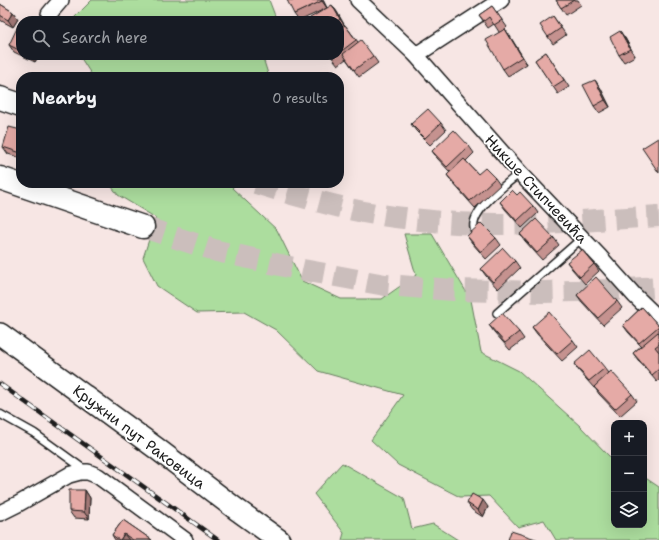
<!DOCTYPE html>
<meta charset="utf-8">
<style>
:root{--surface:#171b24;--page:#242831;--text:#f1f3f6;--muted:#9ea1a6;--line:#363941}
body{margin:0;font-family:"Shantell Sans",sans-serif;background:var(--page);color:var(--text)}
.controls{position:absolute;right:12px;bottom:12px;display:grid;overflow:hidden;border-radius:8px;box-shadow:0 4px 16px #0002}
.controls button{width:36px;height:36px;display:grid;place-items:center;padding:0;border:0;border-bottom:1px solid var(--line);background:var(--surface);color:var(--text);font:20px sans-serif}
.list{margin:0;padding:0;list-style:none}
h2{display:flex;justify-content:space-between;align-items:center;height:52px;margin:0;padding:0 16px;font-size:17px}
h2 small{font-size:13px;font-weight:400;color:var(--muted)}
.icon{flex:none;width:22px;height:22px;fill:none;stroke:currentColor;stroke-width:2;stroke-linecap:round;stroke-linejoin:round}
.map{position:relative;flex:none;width:659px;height:540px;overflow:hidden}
.search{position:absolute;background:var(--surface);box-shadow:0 4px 16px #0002;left:16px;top:16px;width:328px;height:44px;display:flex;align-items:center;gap:10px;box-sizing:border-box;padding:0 14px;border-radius:16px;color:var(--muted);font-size:15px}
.panel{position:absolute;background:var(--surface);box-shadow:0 4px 16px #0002;left:16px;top:72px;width:328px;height:116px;border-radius:16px}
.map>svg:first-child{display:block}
</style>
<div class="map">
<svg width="659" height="540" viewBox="0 0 659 540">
<rect width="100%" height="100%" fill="#f7e6e4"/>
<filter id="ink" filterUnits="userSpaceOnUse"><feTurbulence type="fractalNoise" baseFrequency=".025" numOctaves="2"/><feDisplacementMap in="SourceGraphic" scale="8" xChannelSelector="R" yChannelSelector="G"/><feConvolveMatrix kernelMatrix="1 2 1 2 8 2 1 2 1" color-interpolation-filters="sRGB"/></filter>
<g filter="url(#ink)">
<g fill="#acdd9e" stroke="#647c5d">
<polygon points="92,0 269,0 277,21 71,21"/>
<polygon points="79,55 262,55 269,77 93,77"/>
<polygon points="109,183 237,183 232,188 277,230 302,281 341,299 382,299 416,275 404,234 432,234 471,300 481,352 519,371 580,426 609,456 614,460 614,525 644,525 644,477 659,487 659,540 556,540 544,520 518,527 489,496 460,497 398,465 371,440 403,395 318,371 276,330 244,312 197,313 157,286 143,258 156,218 118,195"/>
<polygon points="342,463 404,498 412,529 433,524 458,540 342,540 344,533 314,494"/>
</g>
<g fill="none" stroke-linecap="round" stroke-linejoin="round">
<g stroke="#cbbebc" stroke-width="22" stroke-dasharray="22 11" stroke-linecap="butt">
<path d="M256,183c48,15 99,30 148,35 31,4 63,6 94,6 54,0 108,-5 161,-8"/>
<polyline points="143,227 217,251 303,270 385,285 454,290 542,292 612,290 659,287"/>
</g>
<defs>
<g id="lane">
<path d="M477,235c-2,-3 -4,-7 -3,-12 3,-17 32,-39 46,-50"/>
<polyline points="497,313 582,238"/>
<polyline points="0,414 34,433 85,470"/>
</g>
<g id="street">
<polyline points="358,0 416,55 520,173 600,257 635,296 659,319"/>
<polyline points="49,14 61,0"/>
<polyline points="416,55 501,0"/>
<polyline points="0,513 18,504 69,475 80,472 88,472 98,476 185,540"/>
</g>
<polyline id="secondary" points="0,334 156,448 236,509 279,540"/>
<g id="highway">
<polyline points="0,98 21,105"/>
<polyline points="0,178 143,227"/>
</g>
</defs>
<use href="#lane" stroke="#1c1c1c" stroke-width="10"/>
<use href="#street" stroke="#1c1c1c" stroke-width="18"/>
<use href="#secondary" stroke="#1c1c1c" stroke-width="24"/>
<use href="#highway" stroke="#1c1c1c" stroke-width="25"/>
<use href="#lane" stroke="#fff" stroke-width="7"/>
<use href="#street" stroke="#fff" stroke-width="15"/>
<use href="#secondary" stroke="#fff" stroke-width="21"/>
<use href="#highway" stroke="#fff" stroke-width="22"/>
<defs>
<polyline id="rail" points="0,384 218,540"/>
</defs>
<use href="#rail" stroke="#1c1c1c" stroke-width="4.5"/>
<use href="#rail" stroke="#fff" stroke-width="3" stroke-dasharray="9" stroke-linecap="butt"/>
</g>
<g fill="#c5928f" stroke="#1c1c1c">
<polygon points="323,0 327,8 299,21 294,14"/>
<polygon points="556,0 578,0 581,5 566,15"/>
<polygon points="0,4 13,12 18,19 13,27 0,20"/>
<polygon points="332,5 337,12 344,25 345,25 358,42 373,56 378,63 359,77 346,59 338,65 330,55 339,55 339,21 312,21"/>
<polygon points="492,6 507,27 505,29 527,64 508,76 503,69 499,32 494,24 488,28 479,15"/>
<polygon points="553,16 566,35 553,44 548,37"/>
<polygon points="21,28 21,55 39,55 35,62 14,52 9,45"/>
<polygon points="625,38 635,56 624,62 619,55"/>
<polygon points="546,52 569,87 558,94 535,60"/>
<polygon points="600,87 610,107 599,113 594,106"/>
<polygon points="441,123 446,130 430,145 416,131 411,124"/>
<polygon points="21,130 21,158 8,154 3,147"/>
<polygon points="469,146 474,153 466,161 478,174 495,178 500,185 475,208 452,182 447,175 450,172 437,158 432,151"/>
<polygon points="517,195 533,206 538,213 522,228 505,209 500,202"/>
<polygon points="520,234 554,238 559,245 542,260 525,241"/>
<polygon points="467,236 496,238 501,245 486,259 472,243"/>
<polygon points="515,261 520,268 498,289 486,276 481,269"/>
<polygon points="567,262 594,264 599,271 585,284 572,269"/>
<polygon points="577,295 617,301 622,308 603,325 582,302"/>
<polygon points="642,307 659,326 659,380 657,382 638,360 633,353 641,346 628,332 623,325"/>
<polygon points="489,325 519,332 524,339 510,350 494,332"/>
<polygon points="532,327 573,340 578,347 562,361 537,334"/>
<polygon points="574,364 605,368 609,373 632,394 637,401 620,416 599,394 595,388 594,388 579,371"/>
<polygon points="85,490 90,498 89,519 74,518 69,511"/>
<polygon points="467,503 488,507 483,517 472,510"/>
<polygon points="123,520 152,540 115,540 112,535"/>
</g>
<g fill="#a07774" stroke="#1c1c1c">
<polygon points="321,0 323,0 327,8 322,1"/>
<polygon points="332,5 337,12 345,26 340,19"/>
<polygon points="13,12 18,19 13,27 8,20"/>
<polygon points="505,29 510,36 527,64 522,57"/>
<polygon points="620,31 625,38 635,56 630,49"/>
<polygon points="30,55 39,55 35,62"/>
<polygon points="595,80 600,87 610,107 605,100"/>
<polygon points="85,490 90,498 89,519 84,512"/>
<polygon points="483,500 488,507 483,517 478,510"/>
<polygon points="124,534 129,540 120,540"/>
</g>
<g fill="#e5aaa6" stroke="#1c1c1c">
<polygon points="287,0 321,0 322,1 294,14"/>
<polygon points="556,0 574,0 561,8"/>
<polygon points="0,4 13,12 8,20 0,15"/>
<polygon points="332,5 340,19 337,21 312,21 310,18"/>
<polygon points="492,6 502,20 494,25 489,17 484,21 479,15"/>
<polygon points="553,16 561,28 548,37 540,25"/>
<polygon points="292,18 294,21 287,21"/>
<polygon points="345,25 356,40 339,53 339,29"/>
<polygon points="18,26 21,28 21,51 9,45"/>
<polygon points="505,29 522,57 503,69 486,40"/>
<polygon points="620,31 630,49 619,55 610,37"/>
<polygon points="361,40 373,56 354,70 343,54"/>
<polygon points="546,52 564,80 553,87 535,60"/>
<polygon points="331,55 336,55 333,58"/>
<polygon points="595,80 605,100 594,106 583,85"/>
<polygon points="428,109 441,123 425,138 411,124"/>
<polygon points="9,127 21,130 21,153 3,147"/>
<polygon points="454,130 469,146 447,167 432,151"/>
<polygon points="658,138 659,139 659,173 642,148"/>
<polygon points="464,159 478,174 485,168 495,178 470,201 447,175"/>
<polygon points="512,190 517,195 520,192 533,206 517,221 500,202"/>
<polygon points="536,219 554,238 537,253 520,234"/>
<polygon points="481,223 496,238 481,252 467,236"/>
<polygon points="503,248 515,261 493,282 481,269"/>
<polygon points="582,250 594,264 580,277 567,262"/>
<polygon points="596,277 617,301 598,318 577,295"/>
<polygon points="642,307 659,326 639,343 623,325"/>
<polygon points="549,312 573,340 557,354 532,327"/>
<polygon points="502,313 519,332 505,343 489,325"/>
<polygon points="658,332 659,333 659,344 655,347 659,352 659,369 652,375 633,353"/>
<polygon points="590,350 605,368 589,381 574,364"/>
<polygon points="611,371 632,394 615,409 594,387"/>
<polygon points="69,490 85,490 84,512 69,511"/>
<polygon points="472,494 483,500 478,510 467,503"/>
<polygon points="123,520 152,540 133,540 124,534 120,540 119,540 112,535"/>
<polygon points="511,531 539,540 508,540"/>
</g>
</g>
<g text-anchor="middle" stroke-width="3.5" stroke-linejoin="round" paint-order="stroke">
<g font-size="15" fill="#1c1c1c" stroke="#fff">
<text transform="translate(536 189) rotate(47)" y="5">Никше Стипчевића</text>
<text transform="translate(139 437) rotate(37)" y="5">Кружни пут Раковица</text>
</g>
</g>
</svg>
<div class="controls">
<button>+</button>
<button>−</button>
<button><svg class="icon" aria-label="layers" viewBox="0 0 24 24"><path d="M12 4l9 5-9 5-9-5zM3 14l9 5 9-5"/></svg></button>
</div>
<div class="search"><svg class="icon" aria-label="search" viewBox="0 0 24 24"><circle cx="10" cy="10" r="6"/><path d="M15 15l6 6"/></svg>Search here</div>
<section class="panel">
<h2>Nearby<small>0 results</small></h2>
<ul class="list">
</ul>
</section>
</div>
